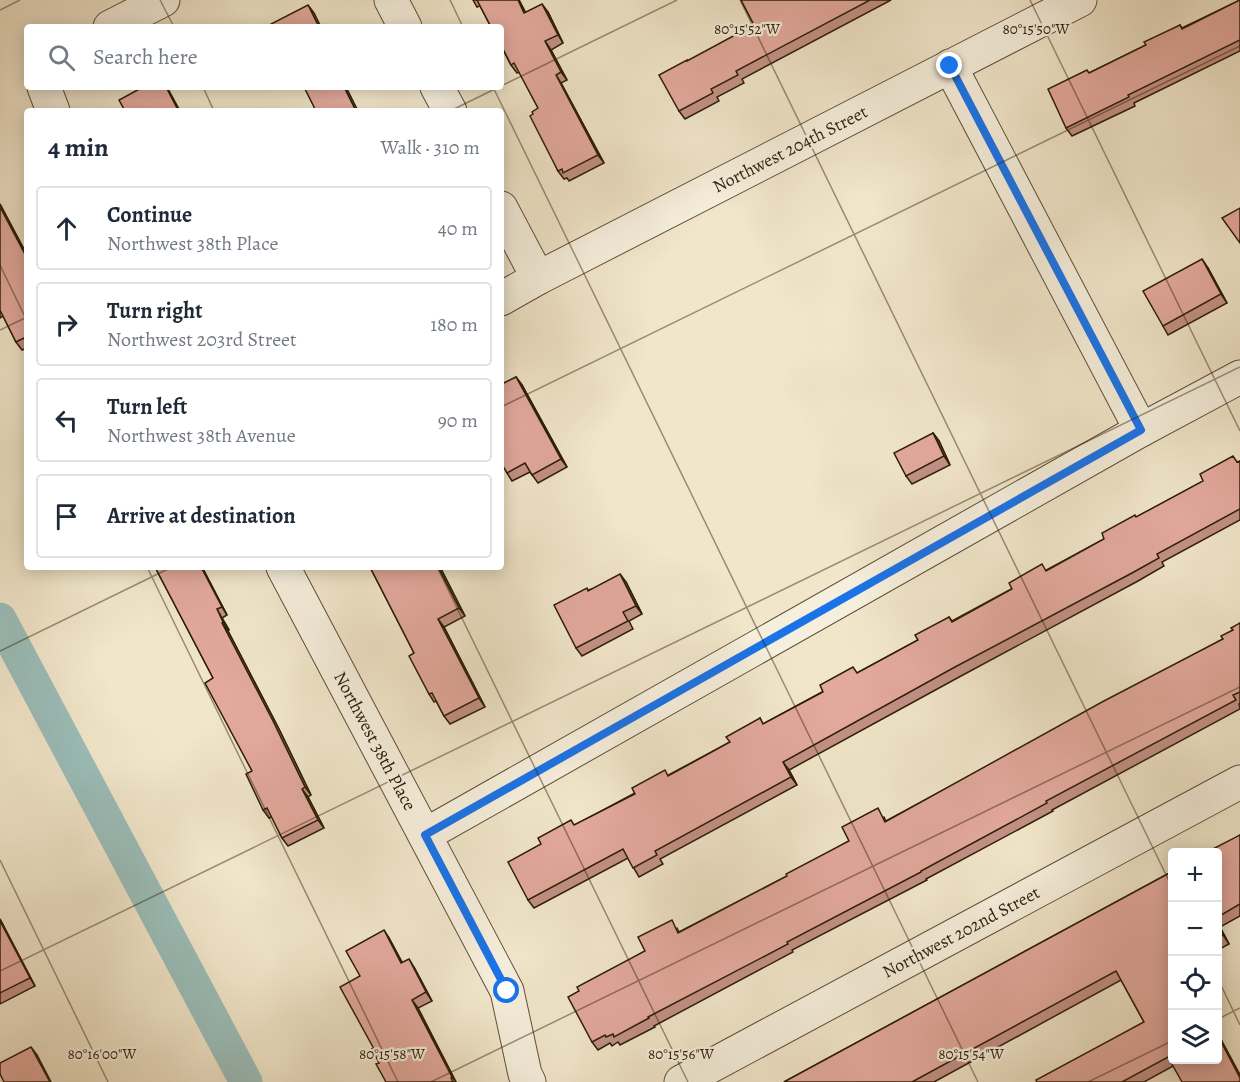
<!DOCTYPE html>
<meta charset="utf-8">
<style>
:root{--surface:#fff;--page:#f6f6f7;--text:#1f2937;--muted:#747a83;--line:#e0e1e3}
body{margin:0;font-family:Alegreya,serif;background:var(--page);color:var(--text)}
.controls{position:absolute;right:18px;bottom:18px;display:grid;overflow:hidden;border-radius:6px;box-shadow:0 3px 15px #0003}
.controls button{width:54px;height:54px;display:grid;place-items:center;padding:0;border:0;border-bottom:2px solid var(--line);background:var(--surface);color:var(--text);font:30px sans-serif}
.stop{position:absolute;width:18px;height:18px;margin:-14px;border:4px solid #1a73e8;border-radius:50%;background:#fff}
.stop.end{background:#1a73e8;border-color:#fff;box-shadow:0 2px 6px #0008}
.list{margin:0;padding:0;list-style:none}
h2{display:flex;justify-content:space-between;align-items:center;height:78px;margin:0;padding:0 24px;font-size:26px}
h2 small{font-size:20px;font-weight:400;color:var(--muted)}
.list li{display:grid;grid-template-columns:39px 1fr auto;gap:18px;align-items:center;box-sizing:border-box;height:84px;margin:0 12px 12px;padding:0 12px;border:2px solid var(--line);border-radius:6px}
.list b{display:block;font-size:22px;white-space:nowrap}
.list p{margin:0;font-size:20px;white-space:nowrap;color:var(--muted)}
.list em{font-size:20px;font-style:normal;color:var(--muted)}
.icon{flex:none;width:33px;height:33px;fill:none;stroke:currentColor;stroke-width:2;stroke-linecap:round;stroke-linejoin:round}
.map{position:relative;flex:none;width:1240px;height:1082px;overflow:hidden}
.search{position:absolute;background:var(--surface);box-shadow:0 3px 15px #0003;left:24px;top:24px;width:480px;height:66px;display:flex;align-items:center;gap:15px;box-sizing:border-box;padding:0 21px;border-radius:6px;color:var(--muted);font-size:22px}
.panel{position:absolute;background:var(--surface);box-shadow:0 3px 15px #0003;left:24px;top:108px;width:480px;height:462px;border-radius:6px}
.map>svg:first-child{display:block}
</style>
<div class="map">
<svg width="1240" height="1082" viewBox="0 0 1240 1082">
<rect width="100%" height="100%" fill="#f1e6ca"/>
<filter id="stains"><feTurbulence type="fractalNoise" baseFrequency=".00333" numOctaves="4"/><feColorMatrix values="0 0 0 0 .2 0 0 0 0 .09 0 0 0 0 .02 0 0 0 .5 -.17"/></filter>
<radialGradient id="worn" r=".72"><stop offset=".6" stop-color="#630" stop-opacity="0"/><stop offset="1" stop-color="#630" stop-opacity=".3"/></radialGradient>
<g fill="none" stroke-linecap="round" stroke-linejoin="round">
<polyline stroke="#9bbeba" stroke-width="33" points="0,619 246,1082"/>
<defs>
<g id="minor">
<polyline points="391,0 405,27"/>
<polyline points="110,27 163,0"/>
<polyline points="950,66 1141,430"/>
<polyline points="44,87 53,111"/>
<polyline points="437,87 450,111"/>
<polyline points="501,208 538,278"/>
<polyline points="501,299 538,278 1080,0"/>
<polyline points="283,567 507,991 525,1074 529,1082"/>
<polyline points="425,835 1141,430 1240,377"/>
<polyline points="681,1082 1240,782"/>
</g>
</defs>
<use href="#minor" stroke="#5d4f38" stroke-width="35"/>
<use href="#minor" stroke="#f6efdd" stroke-width="33"/>
</g>
<g fill="#c39187" stroke="#2c1d07" stroke-width="1.5">
<polygon points="473,0 519,0 526,13 548,12 563,43 551,50 567,80 561,83 604,163 569,181 567,178 564,179 558,171 533,114 538,108 519,72 517,73 511,65 480,6 477,7"/>
<polygon points="741,0 891,0 742,79 744,83 717,97 719,101 685,119 679,111 688,61 754,25"/>
<polygon points="1240,0 1240,51 1134,103 1135,106 1072,136 1066,128 1089,73 1146,45 1180,25 1182,28"/>
<polygon points="0,204 27,255 27,348 22,350 16,342 3,316 0,318"/>
<polygon points="1208,268 1227,303 1168,335 1163,326"/>
<polygon points="516,377 522,385 567,467 538,483 530,472 512,481 507,473 504,383"/>
<polygon points="933,433 939,441 950,465 912,484 906,476"/>
<polygon points="1240,461 1240,520 1162,562 1164,566 1138,581 961,676 789,770 797,785 660,859 663,864 639,877 628,858 534,908 528,900 575,825 730,742 760,718 763,724 918,640 949,617 952,621 1104,539 1137,517"/>
<polygon points="155,567 202,567 227,615 222,618 229,630 228,631 279,729 311,795 308,797 324,828 288,846 282,838 272,817 269,818 263,810 252,771 213,678"/>
<polygon points="370,567 440,567 465,616 444,627 485,707 450,724 444,716 436,701 434,702 429,694 414,653"/>
<polygon points="626,582 642,614 629,621 633,629 582,656 576,648 588,590"/>
<polygon points="1240,623 1240,703 1239,704 1240,709 1052,810 1053,811 926,879 927,880 792,950 793,952 654,1026 655,1027 620,1045 618,1042 612,1046 610,1043 598,1050 592,1042 579,991 645,951 677,928 679,932 787,876 849,841 884,817 886,821 1223,639"/>
<polygon points="1240,835 1240,916 1220,927 1229,944 1218,950 1218,852"/>
<polygon points="1173,871 1173,1059 1218,1059 1218,1034 1240,1075 1240,1082 1173,1066 1144,1082 1037,1082 1144,1022 1121,980 934,1082 784,1082"/>
<polygon points="0,919 35,986 0,1004"/>
<polygon points="389,938 402,963 414,967 432,1001 418,1008 456,1082 386,1082 379,1063 360,976"/>
<polygon points="1218,1016 1221,1023 1218,1025"/>
</g>
<g fill="#9f766e" stroke="#2c1d07" stroke-width="1.5">
<polygon points="518,0 519,0 530,22 524,13"/>
<polygon points="542,4 548,12 563,43 558,35"/>
<polygon points="308,5 314,13 321,27 319,27"/>
<polygon points="545,41 551,50 567,80 561,72"/>
<polygon points="556,75 561,83 604,163 598,155"/>
<polygon points="166,87 167,87 180,111 178,110"/>
<polygon points="344,87 346,87 358,111 356,111"/>
<polygon points="0,204 27,255 27,258 0,207"/>
<polygon points="1202,259 1208,268 1227,303 1221,294"/>
<polygon points="516,377 522,385 567,467 561,459"/>
<polygon points="933,433 939,441 950,465 944,456"/>
<polygon points="201,567 202,567 227,615 222,607"/>
<polygon points="438,567 440,567 465,616 459,608"/>
<polygon points="620,574 626,582 642,614 636,606"/>
<polygon points="217,609 222,618 229,630 223,622"/>
<polygon points="438,619 444,627 485,707 479,698"/>
<polygon points="222,623 228,631 279,729 311,795 305,787"/>
<polygon points="783,762 789,770 797,785 791,777"/>
<polygon points="302,789 308,797 324,828 318,820"/>
<polygon points="0,919 35,986 30,978 0,921"/>
<polygon points="1218,924 1220,927 1229,944 1223,935"/>
<polygon points="384,930 389,938 407,971 401,963"/>
<polygon points="409,959 414,967 432,1001 426,992"/>
<polygon points="412,1000 418,1008 456,1082 452,1077"/>
<polygon points="1218,1034 1240,1075 1240,1078 1218,1036"/>
<polygon points="31,1047 37,1055 51,1082 50,1082"/>
</g>
<g fill="#e3a99d" stroke="#2c1d07" stroke-width="1.5">
<polygon points="477,0 518,0 524,13 542,4 558,35 545,41 561,72 556,75 598,155 563,173 562,169 558,171 530,116 533,114 532,112 538,108 514,63 511,65 501,45 501,27 491,27"/>
<polygon points="741,0 870,0 736,71 738,75 711,89 713,93 679,111 659,75 687,60 687,61 754,25"/>
<polygon points="1240,0 1240,40 1128,95 1129,97 1066,128 1048,89 1087,70 1089,73 1146,45 1144,42 1180,25 1182,29"/>
<polygon points="308,5 319,27 272,27 271,24"/>
<polygon points="143,87 166,87 178,110 176,111 125,111 119,100"/>
<polygon points="304,87 344,87 356,111 316,111"/>
<polygon points="0,207 27,258 27,343 24,338 16,342 0,310"/>
<polygon points="1240,208 1240,243 1222,218"/>
<polygon points="1202,259 1221,294 1163,326 1143,291"/>
<polygon points="516,377 561,459 532,475 525,463 507,473 501,463 501,380 502,380 504,383"/>
<polygon points="933,433 944,456 906,476 894,453"/>
<polygon points="1233,456 1237,462 1240,461 1240,509 1157,554 1159,558 1132,573 955,667 783,762 791,777 655,851 657,855 633,868 623,849 528,900 508,862 541,844 538,838 571,820 574,825 635,794 632,788 665,770 668,776 730,742 726,737 760,718 763,724 823,692 820,685 853,667 857,673 918,640 915,635 949,617 952,622 1012,589 1009,583 1042,564 1046,571 1104,539 1102,533 1135,515 1136,517 1203,481 1200,474"/>
<polygon points="155,567 201,567 222,607 217,609 223,622 222,623 273,721 305,787 302,789 318,820 282,838 267,808 263,810 246,774 252,771 205,683 213,678"/>
<polygon points="370,567 438,567 459,608 438,619 479,698 444,716 432,693 429,694 409,656 414,653"/>
<polygon points="620,574 636,606 623,612 628,621 576,648 554,605 587,588 588,591"/>
<polygon points="1240,623 1240,692 1233,695 1236,700 1046,801 1047,803 921,871 921,872 787,942 788,944 648,1017 649,1018 614,1037 613,1034 606,1037 605,1035 592,1042 568,997 579,991 577,987 645,951 638,937 672,920 678,933 787,876 786,874 849,841 842,827 878,808 885,822 1102,702 1223,639 1221,636 1233,630 1231,628"/>
<polygon points="1240,835 1240,904 1218,917 1218,852 1207,852"/>
<polygon points="1173,871 1173,1059 1218,1059 1218,1036 1240,1078 1240,1082 1182,1082 1168,1057 1122,1082 1037,1082 1036,1080 1144,1022 1116,971 912,1082 784,1082"/>
<polygon points="0,921 30,978 0,993"/>
<polygon points="1218,926 1223,935 1218,938"/>
<polygon points="384,930 401,963 409,959 426,992 412,1000 452,1077 451,1078 453,1082 386,1082 376,1064 379,1063 372,1049 374,1049 340,987 360,976 346,951"/>
<polygon points="31,1047 50,1082 4,1082 0,1074 0,1063"/>
</g>
<g fill="none" stroke-linecap="round" stroke-linejoin="round">
<polyline stroke="#1a73e8" stroke-width="8" points="507,991 425,835 1141,430 950,66"/>
</g>
<path fill="none" stroke="#2c1d07" stroke-width="1.5" stroke-opacity="0.45" d="M160,0l14,27M450,0l13,27M740,0l432,887M1030,0l210,431M0,10l20,-10M501,86l176,-86M203,87l11,24M493,87l485,995M450,111l49,-24M0,265l27,56M0,330l27,-13M501,407l739,-361M147,567l251,515M437,567l251,515M0,651l172,-84M0,860l108,222M0,971l1240,-604M1218,979l22,46M1218,1019l22,-11M431,1082l809,-395M1088,1082l84,-41"/>
<g text-anchor="middle" stroke-width="4.5" stroke-linejoin="round" paint-order="stroke">
<g font-size="18" fill="#2c1d07" stroke="#f6efdd">
<text transform="translate(790 149) rotate(-27)" y="6">Northwest 204th Street</text>
<text transform="translate(375 741) rotate(62)" y="6">Northwest 38th Place</text>
<text transform="translate(961 932) rotate(-28)" y="6">Northwest 202nd Street</text>
</g>
</g>
<g font-size="15" text-anchor="middle" fill="#2c1d07" stroke="#f6efdd" stroke-width="4.5" stroke-linejoin="round" paint-order="stroke">
<text x="747" y="34">80°15'52"W</text>
<text x="1036" y="34">80°15'50"W</text>
<text x="102" y="1059">80°16'00"W</text>
<text x="392" y="1059">80°15'58"W</text>
<text x="681" y="1059">80°15'56"W</text>
<text x="971" y="1059">80°15'54"W</text>
</g>
<rect width="100%" height="100%" filter="url(#stains)"/>
<rect width="100%" height="100%" fill="url(#worn)"/>
</svg>
<div class="controls">
<button>+</button>
<button>−</button>
<button><svg class="icon" aria-label="locate" viewBox="0 0 24 24"><circle cx="12" cy="12" r="6"/><path d="M12 2v4M12 18v4M2 12h4M18 12h4"/></svg></button>
<button><svg class="icon" aria-label="layers" viewBox="0 0 24 24"><path d="M12 4l9 5-9 5-9-5zM3 14l9 5 9-5"/></svg></button>
</div>
<div class="stop" style="left:507px;top:991px"></div>
<div class="stop end" style="left:950px;top:66px"></div>
<div class="search"><svg class="icon" aria-label="search" viewBox="0 0 24 24"><circle cx="10" cy="10" r="6"/><path d="M15 15l6 6"/></svg>Search here</div>
<section class="panel">
<h2>4 min<small>Walk · 310 m</small></h2>
<ul class="list">
<li><svg class="icon" aria-label="ahead" viewBox="0 0 24 24"><path d="M12 20V5M6 11l6-6 6 6"/></svg><div><b>Continue</b><p>Northwest 38th Place</p></div><em>40 m</em></li>
<li><svg class="icon" aria-label="right" viewBox="0 0 24 24"><path d="M7 20v-9h11M14 6l5 5-5 5"/></svg><div><b>Turn right</b><p>Northwest 203rd Street</p></div><em>180 m</em></li>
<li><svg class="icon" aria-label="left" viewBox="0 0 24 24"><path d="M17 20v-9H6M10 6l-5 5 5 5"/></svg><div><b>Turn left</b><p>Northwest 38th Avenue</p></div><em>90 m</em></li>
<li><svg class="icon" aria-label="arrive" viewBox="0 0 24 24"><path d="M6 21V4h12l-3 4 3 4H6"/></svg><div><b>Arrive at destination</b></div></li>
</ul>
</section>
</div>
